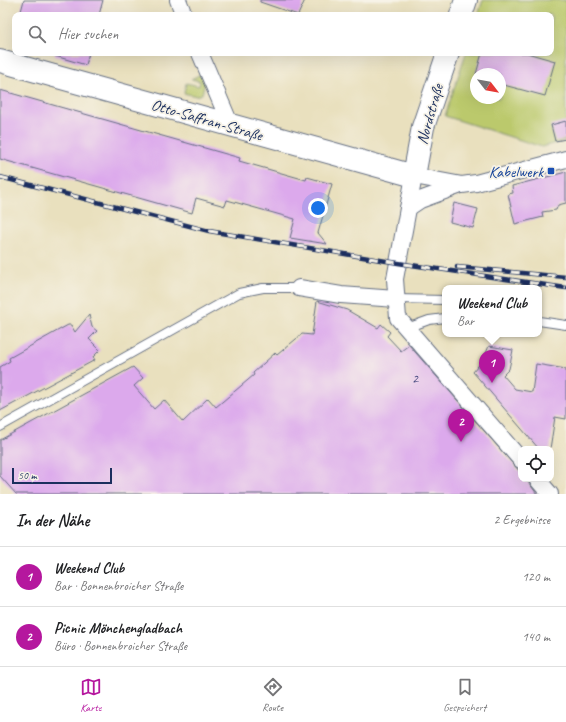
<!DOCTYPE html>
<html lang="de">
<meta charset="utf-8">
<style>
:root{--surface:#fff;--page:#f2f2f2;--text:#202124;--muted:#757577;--line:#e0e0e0;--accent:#b5179e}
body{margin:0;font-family:Caveat,sans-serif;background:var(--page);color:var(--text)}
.controls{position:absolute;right:12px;bottom:12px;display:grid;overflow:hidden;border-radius:8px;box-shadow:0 4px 16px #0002}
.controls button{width:36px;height:36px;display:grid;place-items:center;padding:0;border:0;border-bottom:1px solid var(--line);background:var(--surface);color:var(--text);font:20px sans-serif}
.compass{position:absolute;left:470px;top:68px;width:36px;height:36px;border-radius:50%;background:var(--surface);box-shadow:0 4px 16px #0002;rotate:121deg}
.scale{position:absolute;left:12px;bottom:10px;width:100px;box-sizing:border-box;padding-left:4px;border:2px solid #1b2f5e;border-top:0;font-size:11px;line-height:14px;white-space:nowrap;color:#1b2f5e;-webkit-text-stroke:3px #f7f3e8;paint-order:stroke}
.you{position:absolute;left:318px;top:208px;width:14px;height:14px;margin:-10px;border:3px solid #fff;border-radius:50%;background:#1a73e8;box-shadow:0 0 0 6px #1a73e833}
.badge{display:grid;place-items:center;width:26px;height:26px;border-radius:50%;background:var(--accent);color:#fff;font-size:13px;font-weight:700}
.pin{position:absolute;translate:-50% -33px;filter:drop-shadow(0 1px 2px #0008)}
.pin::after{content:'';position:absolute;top:21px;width:14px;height:12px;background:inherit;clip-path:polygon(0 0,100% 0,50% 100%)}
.popup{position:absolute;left:442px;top:285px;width:100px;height:52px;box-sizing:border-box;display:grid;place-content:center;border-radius:8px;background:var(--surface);filter:drop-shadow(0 1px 3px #0005);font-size:13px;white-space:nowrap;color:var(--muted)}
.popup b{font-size:15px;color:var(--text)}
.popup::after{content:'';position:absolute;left:50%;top:100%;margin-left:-8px;border:8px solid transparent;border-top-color:var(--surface)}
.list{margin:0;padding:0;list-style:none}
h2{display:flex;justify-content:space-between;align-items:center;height:52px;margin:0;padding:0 16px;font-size:17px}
h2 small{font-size:13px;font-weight:400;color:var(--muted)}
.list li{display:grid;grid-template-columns:26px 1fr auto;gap:12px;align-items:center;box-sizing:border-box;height:60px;padding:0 16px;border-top:1px solid var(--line)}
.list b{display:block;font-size:15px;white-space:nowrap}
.list p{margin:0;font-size:13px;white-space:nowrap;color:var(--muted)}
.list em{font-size:13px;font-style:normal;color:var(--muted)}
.icon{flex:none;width:22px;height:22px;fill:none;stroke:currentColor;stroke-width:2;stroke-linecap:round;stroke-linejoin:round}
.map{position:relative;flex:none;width:566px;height:494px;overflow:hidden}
.search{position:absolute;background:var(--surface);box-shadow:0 4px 16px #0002;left:12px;right:12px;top:12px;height:44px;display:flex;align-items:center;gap:10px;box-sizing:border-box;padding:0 14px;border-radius:8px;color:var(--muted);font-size:15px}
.sheet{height:172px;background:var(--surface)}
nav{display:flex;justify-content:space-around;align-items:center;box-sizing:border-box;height:56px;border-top:1px solid var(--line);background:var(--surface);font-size:11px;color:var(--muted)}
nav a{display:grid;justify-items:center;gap:2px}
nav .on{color:var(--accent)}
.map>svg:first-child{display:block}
</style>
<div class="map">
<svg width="566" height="494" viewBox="0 0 566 494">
<rect width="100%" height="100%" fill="#f7f3e8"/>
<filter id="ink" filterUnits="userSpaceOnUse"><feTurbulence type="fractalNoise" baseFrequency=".025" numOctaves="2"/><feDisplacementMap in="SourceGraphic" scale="8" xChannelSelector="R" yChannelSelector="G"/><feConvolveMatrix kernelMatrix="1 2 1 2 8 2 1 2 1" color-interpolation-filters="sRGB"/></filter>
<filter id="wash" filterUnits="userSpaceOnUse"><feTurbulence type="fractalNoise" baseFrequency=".012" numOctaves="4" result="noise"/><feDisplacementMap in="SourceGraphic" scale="16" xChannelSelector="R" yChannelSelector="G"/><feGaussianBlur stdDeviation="0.9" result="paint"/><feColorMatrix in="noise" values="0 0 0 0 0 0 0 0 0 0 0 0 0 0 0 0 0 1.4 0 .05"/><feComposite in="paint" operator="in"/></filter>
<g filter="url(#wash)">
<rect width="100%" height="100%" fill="#e9e0be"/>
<g fill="#bbc96c" stroke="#6b7c65" fill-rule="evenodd">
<path d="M483,0h83v140l-24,7 -97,-31 21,-63h85v-38h-73zM476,74h24v24h-24z"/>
<polygon points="201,74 205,83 202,94 196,96 184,93 186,83 199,86 200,81 191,79"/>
</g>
<g id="blocks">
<g fill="#dca9ec">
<polygon points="24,0 103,0 99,15 20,15"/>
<polygon points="260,0 305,0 298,15 260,2"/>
<polygon points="55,53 89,53 86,65 55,56"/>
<polygon points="482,53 527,53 555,61 545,96 500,84 500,74 476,74"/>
<polygon points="0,90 240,158 239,161 306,180 307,177 332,184 318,233 327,244 290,238 295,219 227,200 225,206 196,198 192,213 0,159"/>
<polygon points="566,121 566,139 555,141 551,125"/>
<polygon points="566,172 566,203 558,205 556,210 542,212 543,217 515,224 508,194 513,193 512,186"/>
<polygon points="454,203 478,209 473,228 450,222"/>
<polygon points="317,301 347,310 378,328 381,324 390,332 387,336 401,351 409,345 521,473 521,479 526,479 537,494 16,494 0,476 0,440 133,367 143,378 134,386 154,409 164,400 183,422 208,398 216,407 254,375 253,373 275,353 277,355 302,334 312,335"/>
<polygon points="89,315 92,327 97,331 89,339 100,350 93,357 95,360 0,411 0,367 10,361 9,358 68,325 71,325 75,332"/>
<polygon points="489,346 513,350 509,369 503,375 515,389 532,392 536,364 566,369 566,419 555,417 550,449 539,449 473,372 483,360"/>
</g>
</g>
</g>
<g filter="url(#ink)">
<use href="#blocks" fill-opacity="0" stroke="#636d80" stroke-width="1"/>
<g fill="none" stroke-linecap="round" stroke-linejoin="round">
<defs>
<g id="service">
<polyline points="396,299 445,300"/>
<polyline points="539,321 566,325"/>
<polyline points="407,328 429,320 445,318"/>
<polyline points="0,427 239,293 263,288 299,288"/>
</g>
<g id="minor">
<polyline points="178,0 184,15"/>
<polyline points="200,53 231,126"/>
<polyline points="408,208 420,200 458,186"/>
<polyline points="299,288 341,295 396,299"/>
<polyline points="521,460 398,318 395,279 414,176 462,185 476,183 566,159"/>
<polyline points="537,479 550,494"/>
</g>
<g id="secondary">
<polyline points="461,15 466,0"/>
<polyline points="0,61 414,176 423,127 448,53"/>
</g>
</defs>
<use href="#service" stroke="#636d80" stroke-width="10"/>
<use href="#minor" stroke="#636d80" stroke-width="18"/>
<use href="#secondary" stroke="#636d80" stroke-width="24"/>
<use href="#service" stroke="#fff" stroke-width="8"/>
<use href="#minor" stroke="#fff" stroke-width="16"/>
<use href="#secondary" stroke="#fff" stroke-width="22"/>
<defs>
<g id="rail">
<polyline points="0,177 209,231 398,263 566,288"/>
<polyline points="457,267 566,277"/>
</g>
</defs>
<use href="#rail" stroke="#1b2f5e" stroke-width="4.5"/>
<use href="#rail" stroke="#f7f3e8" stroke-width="3" stroke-dasharray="9" stroke-linecap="butt"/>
</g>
</g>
<rect fill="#1a4fb4" stroke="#f7f3e8" stroke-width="1.5" x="547" y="167" width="8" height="8" rx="2"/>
<g text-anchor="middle" stroke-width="3.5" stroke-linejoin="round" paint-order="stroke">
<g font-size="14" fill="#4b4e82">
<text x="415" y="383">2</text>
</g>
<g font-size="16" fill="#1b2f5e" stroke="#f7f3e8">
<text transform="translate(429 114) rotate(-74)" y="6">Nordstraße</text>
<text transform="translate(207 119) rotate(16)" y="6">Otto-Saffran-Straße</text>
</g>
<g font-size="16" fill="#164399" stroke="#f7f3e8" text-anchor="end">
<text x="543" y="177">Kabelwerk</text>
</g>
</g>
</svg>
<div class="controls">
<button><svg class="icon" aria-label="locate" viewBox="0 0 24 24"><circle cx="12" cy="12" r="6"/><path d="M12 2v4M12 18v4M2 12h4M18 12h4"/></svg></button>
</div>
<svg class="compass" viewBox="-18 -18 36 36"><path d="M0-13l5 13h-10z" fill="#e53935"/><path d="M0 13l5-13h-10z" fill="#757577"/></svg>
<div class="scale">50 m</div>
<div class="you"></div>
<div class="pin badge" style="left:492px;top:383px">1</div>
<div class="popup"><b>Weekend Club</b>Bar</div>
<div class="pin badge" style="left:461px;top:442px">2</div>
<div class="search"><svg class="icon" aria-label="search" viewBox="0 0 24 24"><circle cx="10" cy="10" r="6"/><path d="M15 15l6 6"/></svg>Hier suchen</div>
</div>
<section class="sheet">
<h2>In der Nähe<small>2 Ergebnisse</small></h2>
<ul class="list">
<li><span class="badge">1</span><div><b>Weekend Club</b><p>Bar · Bonnenbroicher Straße</p></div><em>120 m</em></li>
<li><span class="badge">2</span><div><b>Picnic Mönchengladbach</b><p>Büro · Bonnenbroicher Straße</p></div><em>140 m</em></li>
</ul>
</section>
<nav>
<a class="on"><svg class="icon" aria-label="map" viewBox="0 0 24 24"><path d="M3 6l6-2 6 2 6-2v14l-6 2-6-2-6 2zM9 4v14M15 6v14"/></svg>Karte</a>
<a><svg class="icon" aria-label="directions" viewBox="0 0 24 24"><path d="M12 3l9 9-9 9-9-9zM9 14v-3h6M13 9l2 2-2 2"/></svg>Route</a>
<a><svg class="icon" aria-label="saved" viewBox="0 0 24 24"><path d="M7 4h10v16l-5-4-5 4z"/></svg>Gespeichert</a>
</nav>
